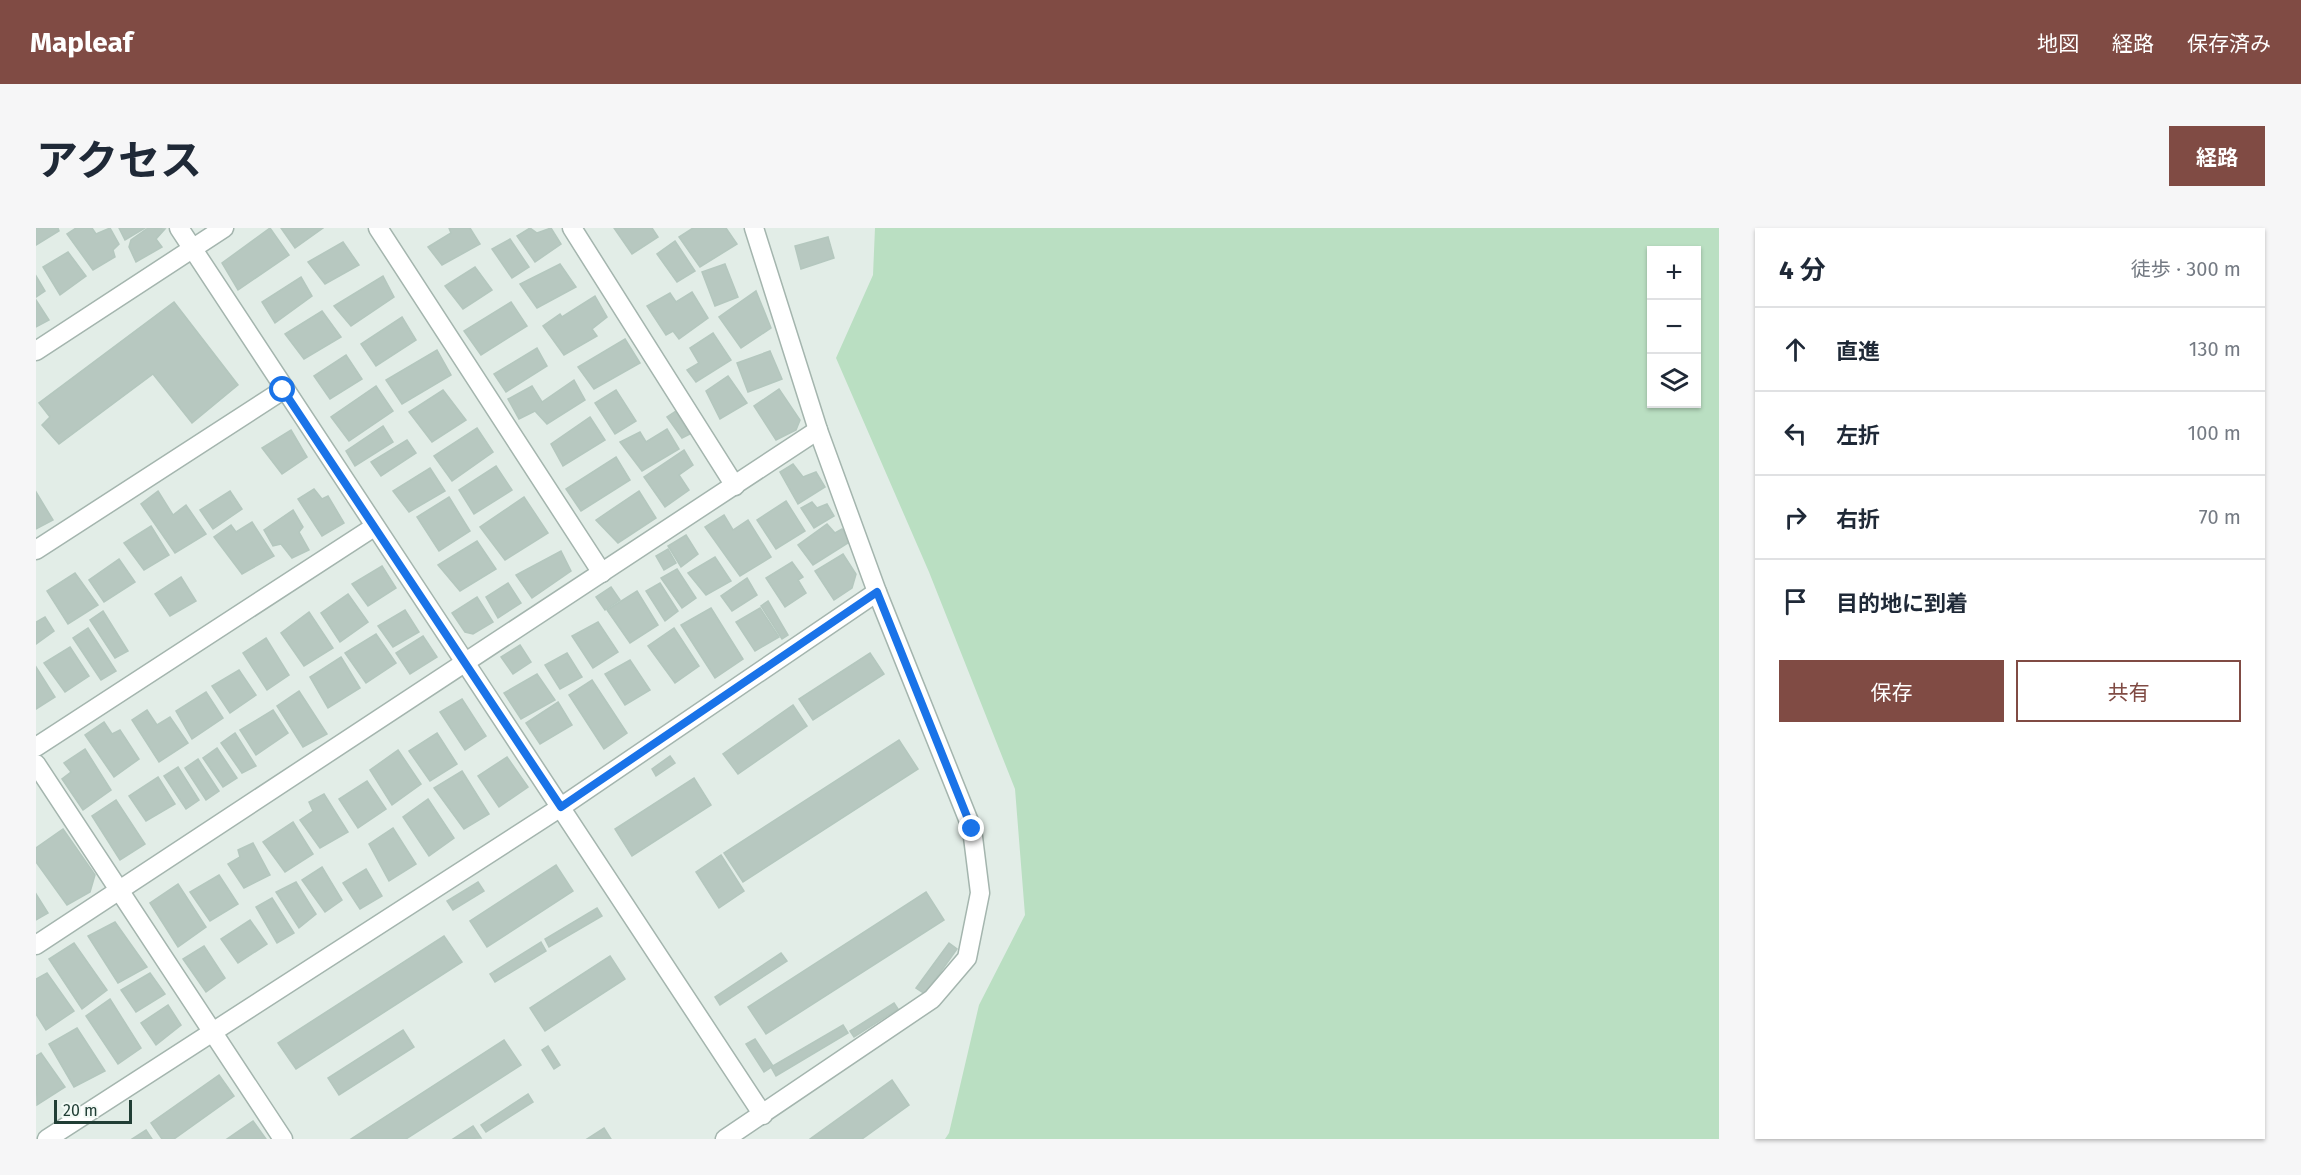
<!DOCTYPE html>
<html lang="ja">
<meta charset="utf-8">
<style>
:root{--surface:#fff;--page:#f6f6f7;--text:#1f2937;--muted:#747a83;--line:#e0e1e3;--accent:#804b44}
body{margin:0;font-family:"Fira Sans","Noto Sans JP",sans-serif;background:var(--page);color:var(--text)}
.controls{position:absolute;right:18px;top:18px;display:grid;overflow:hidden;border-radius:0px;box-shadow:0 2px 4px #0004}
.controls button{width:54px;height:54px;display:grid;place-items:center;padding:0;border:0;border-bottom:2px solid var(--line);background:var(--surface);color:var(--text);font:30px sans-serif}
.scale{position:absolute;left:18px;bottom:15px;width:78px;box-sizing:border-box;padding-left:6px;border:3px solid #213e35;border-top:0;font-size:16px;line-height:21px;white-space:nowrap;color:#213e35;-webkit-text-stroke:4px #f2f9f5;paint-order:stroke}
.stop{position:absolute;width:18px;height:18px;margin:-14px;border:4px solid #1a73e8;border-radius:50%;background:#fff}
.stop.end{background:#1a73e8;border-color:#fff;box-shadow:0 2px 6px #0008}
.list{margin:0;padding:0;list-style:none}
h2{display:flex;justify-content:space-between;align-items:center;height:78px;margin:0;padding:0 24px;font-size:26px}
h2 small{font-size:20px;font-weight:400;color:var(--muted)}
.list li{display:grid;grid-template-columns:39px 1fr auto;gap:18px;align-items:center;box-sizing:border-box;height:84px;padding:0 24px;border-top:2px solid var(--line)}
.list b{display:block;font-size:22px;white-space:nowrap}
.list em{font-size:20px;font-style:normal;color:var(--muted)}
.actions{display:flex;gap:12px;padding:18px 24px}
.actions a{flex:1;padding:14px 0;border:2px solid var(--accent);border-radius:0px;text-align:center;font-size:21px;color:var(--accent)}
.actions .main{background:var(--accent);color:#fff}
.icon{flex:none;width:33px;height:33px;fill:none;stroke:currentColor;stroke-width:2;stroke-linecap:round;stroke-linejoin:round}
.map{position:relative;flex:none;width:1683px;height:911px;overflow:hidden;border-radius:0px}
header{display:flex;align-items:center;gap:36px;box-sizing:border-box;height:84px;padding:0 30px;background:var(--accent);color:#fff}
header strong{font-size:28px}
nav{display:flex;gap:33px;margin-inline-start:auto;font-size:21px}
.intro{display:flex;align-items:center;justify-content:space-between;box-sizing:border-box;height:144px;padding:0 36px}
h1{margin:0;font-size:42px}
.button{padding:15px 27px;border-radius:0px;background:var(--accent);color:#fff;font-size:21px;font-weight:700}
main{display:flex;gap:36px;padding:0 36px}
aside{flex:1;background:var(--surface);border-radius:0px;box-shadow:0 2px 4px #0004}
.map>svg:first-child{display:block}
</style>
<header>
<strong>Mapleaf</strong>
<nav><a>地図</a><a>経路</a><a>保存済み</a></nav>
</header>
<div class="intro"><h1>アクセス</h1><a class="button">経路</a></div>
<main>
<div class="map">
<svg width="1683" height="911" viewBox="0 0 1683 911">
<rect width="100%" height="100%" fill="#e2ede7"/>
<path fill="#badfc2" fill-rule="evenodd" d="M839,0h844v911h-774l4,-6 30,-128 46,-90 -10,-126 -86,-217 -93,-214 37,-83zM1616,22h44v154h-44z"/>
<g fill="#b7c8c0" stroke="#b4c7be" stroke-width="1.5">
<polygon points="0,0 22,0 23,3 0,17"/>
<polygon points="40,0 56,0 60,6 74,0 83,16 77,22 79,29 57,42 31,6"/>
<polygon points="83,0 109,0 89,12"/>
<polygon points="112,0 129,1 120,11 126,19 100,34 93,19 95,12"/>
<polygon points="234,0 253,27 202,62 186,35"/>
<polygon points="245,0 287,0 259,20"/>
<polygon points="413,0 434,0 444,16 406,37 392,19 415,5"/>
<polygon points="494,0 501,5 515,0 525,16 499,34 481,8"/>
<polygon points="578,0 616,0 622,9 596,26"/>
<polygon points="657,0 690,0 701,16 664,39 643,9"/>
<polygon points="792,9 798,30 765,41 759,18"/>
<polygon points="474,11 493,39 476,50 456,21"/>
<polygon points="639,13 659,43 641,54 621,26"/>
<polygon points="307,14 323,37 289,56 272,34"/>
<polygon points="32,24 50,48 24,67 7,39"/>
<polygon points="524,36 540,59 501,80 484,56"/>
<polygon points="689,36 702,69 679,78 666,44"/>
<polygon points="439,39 456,62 427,81 409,58"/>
<polygon points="0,48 9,63 0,69"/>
<polygon points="347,48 358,69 315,98 298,78"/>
<polygon points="265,49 276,68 239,95 226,74"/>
<polygon points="720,63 735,100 705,120 683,89"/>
<polygon points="656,64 672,90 643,111 637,103 630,107 611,78 634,65 640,74"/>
<polygon points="559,68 571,89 556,101 561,108 528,127 507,98 524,86 526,89"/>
<polygon points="0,72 13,92 0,99"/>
<polygon points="138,74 202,157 156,195 117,146 23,216 6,197 14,189 3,175"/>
<polygon points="475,74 491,98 445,127 428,103"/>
<polygon points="286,83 305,109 268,131 249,106"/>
<polygon points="366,89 380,112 340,138 325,116"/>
<polygon points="677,105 695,132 660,154 651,142 663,135 654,120"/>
<polygon points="589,111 604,135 558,161 542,139"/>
<polygon points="501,120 511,138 470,164 458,146"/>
<polygon points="401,122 415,147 366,176 350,152"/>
<polygon points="734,123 746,151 712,164 701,135"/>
<polygon points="310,127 326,151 294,171 278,148"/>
<polygon points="692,148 711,175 684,191 670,163"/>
<polygon points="538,152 549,172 511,196 499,183 483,191 472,171 496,158 506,174"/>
<polygon points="340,158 357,183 313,213 295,189"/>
<polygon points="743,161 764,192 760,202 740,212 718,178"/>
<polygon points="407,162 430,192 396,214 373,184"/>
<polygon points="580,162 600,193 579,206 559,175"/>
<polygon points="640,183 654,206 646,210 631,189"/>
<polygon points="554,189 569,212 527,238 515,216"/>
<polygon points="347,198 357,214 319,238 310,223"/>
<polygon points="441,200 457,224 416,253 398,228"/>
<polygon points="631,201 643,221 606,243 584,214 604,204 610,214"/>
<polygon points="255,202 271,229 246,246 226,220"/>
<polygon points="371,212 380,225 345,248 335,234"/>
<polygon points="648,222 657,237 643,247 653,262 629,279 608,249"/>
<polygon points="580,229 594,252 545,283 530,261"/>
<polygon points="757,236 767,249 780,244 789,259 762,276 744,244"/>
<polygon points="460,238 476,262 438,286 423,262"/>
<polygon points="394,240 409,263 373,284 357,263"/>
<polygon points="278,261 286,271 292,268 308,295 286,308 262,271"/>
<polygon points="122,263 137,287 150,277 170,306 139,325 105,276"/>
<polygon points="194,263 206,281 177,301 164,282"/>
<polygon points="603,263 620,290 582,315 560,292"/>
<polygon points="0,264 17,292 0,301"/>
<polygon points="413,269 434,303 403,323 381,289"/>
<polygon points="488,269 512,305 469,332 444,299"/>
<polygon points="750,273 769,303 740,321 721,292"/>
<polygon points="776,274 781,280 791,276 798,288 778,300 765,280"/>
<polygon points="257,282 267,299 263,304 273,322 256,330 245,316 237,318 228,302"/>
<polygon points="688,287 697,302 712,292 735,329 704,348 669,299"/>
<polygon points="216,294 238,328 206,346 178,309 195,297 200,304"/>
<polygon points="791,296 799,305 806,301 815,313 777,337 762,317"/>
<polygon points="115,298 133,327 108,342 88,315"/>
<polygon points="650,307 662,326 645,339 632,318"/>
<polygon points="441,313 460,341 424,363 402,337"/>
<polygon points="632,321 640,335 628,342 620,328"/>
<polygon points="525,323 535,343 496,370 480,347"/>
<polygon points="807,326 820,346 816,360 798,372 779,343"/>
<polygon points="679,329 695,353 670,367 652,345"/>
<polygon points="83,331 99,354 68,374 53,352"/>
<polygon points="756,334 767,349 762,352 770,365 749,379 730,350"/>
<polygon points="346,338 360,360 332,378 316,356"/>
<polygon points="641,341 660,370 646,380 625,350"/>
<polygon points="39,345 62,377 32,396 11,363"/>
<polygon points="145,349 160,373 134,388 119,366"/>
<polygon points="711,350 721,367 696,383 685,368"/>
<polygon points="472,355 485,375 462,390 450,369"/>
<polygon points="624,355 642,383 629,393 610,363"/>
<polygon points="575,359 584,372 569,382 560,369"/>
<polygon points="601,363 622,397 594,415 571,382"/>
<polygon points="312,366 332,394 304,414 285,385"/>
<polygon points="441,369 457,394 437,406 429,404 416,385"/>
<polygon points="732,373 752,407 746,411 725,378"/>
<polygon points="675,380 707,431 679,450 645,397"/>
<polygon points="724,380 743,409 719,423 700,394"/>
<polygon points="369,382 383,404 357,419 342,398"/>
<polygon points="67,383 92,423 79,430 54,392"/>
<polygon points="273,384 297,420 268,438 245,405"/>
<polygon points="9,389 18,403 0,416 0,394"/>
<polygon points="562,394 582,424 557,440 536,408"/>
<polygon points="52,400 80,443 65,452 37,410"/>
<polygon points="638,400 663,438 639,455 612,418"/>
<polygon points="340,406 360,435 330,455 309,425"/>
<polygon points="387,408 401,429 374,446 360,425"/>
<polygon points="230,410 253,447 231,462 207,425"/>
<polygon points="484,417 495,434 477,446 465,429"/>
<polygon points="34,419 53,448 29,464 8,435"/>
<polygon points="531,425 546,449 524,461 509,437"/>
<polygon points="834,425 848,446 777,492 763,471"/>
<polygon points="305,429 324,460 292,480 274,449"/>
<polygon points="594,432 614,462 589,477 569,446"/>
<polygon points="0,439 19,469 0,481"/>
<polygon points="203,442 220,467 194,485 176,458"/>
<polygon points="501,446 519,472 485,491 468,465"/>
<polygon points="556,452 591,505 568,521 533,467"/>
<polygon points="263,463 291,506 267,519 241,478"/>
<polygon points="170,464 187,490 156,511 140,483"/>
<polygon points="426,471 450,508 429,522 404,484"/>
<polygon points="522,474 536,497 504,516 490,495"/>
<polygon points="757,477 771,498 702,546 687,526"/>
<polygon points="111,482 121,497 134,489 152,515 123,534 96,492"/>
<polygon points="237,482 252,505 220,527 204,502"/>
<polygon points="68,494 76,506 84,502 103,531 78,549 49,507"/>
<polygon points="199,505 220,538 206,545 185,515"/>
<polygon points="401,505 421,536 394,553 373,523"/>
<polygon points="863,512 882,541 707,654 688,625"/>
<polygon points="181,520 201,550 187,559 167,530"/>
<polygon points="49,521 75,562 47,582 26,551 35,544 28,535"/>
<polygon points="362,522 385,556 356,577 334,542"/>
<polygon points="634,528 639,535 620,548 616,541"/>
<polygon points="471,529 492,559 463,579 442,548"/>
<polygon points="162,531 183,563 170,572 149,540"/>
<polygon points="142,539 163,572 150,581 128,548"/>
<polygon points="426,543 453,586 428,601 398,560"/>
<polygon points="122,549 139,576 110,593 93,568"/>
<polygon points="658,550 675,577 596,628 579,601"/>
<polygon points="331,553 350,581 322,600 303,571"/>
<polygon points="288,566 312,604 284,620 264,592 277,583 273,574"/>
<polygon points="392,571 418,610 393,628 367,589"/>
<polygon points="80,572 109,616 84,632 56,588"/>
<polygon points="257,594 277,626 249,644 227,614"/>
<polygon points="357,600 380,636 353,653 333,616"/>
<polygon points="27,601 59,647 54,664 31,677 0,634 0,620"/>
<polygon points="217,615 234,647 208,660 192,636 204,629 202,622"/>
<polygon points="685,627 708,663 683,680 660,644"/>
<polygon points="520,637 537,663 451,719 434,693"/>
<polygon points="286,639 306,672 289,684 266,652"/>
<polygon points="330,641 346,668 324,681 307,655"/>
<polygon points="183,647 202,676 174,693 154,664"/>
<polygon points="260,654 280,686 263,700 240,664"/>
<polygon points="442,654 448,663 417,682 411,673"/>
<polygon points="142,656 170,699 142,719 114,675"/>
<polygon points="890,664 908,692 730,806 712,779"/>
<polygon points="0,666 12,685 0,692"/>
<polygon points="236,670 258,705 241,715 220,679"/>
<polygon points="561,680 566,688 513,719 509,711"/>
<polygon points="214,692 231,716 202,735 185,711"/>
<polygon points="79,694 111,739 82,755 52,708"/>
<polygon points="408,708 426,734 260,841 242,815"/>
<polygon points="505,714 510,723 459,754 454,746"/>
<polygon points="38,715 71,762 46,781 13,731"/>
<polygon points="913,715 921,721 889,766 880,760"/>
<polygon points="168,718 189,750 170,764 147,731"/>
<polygon points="745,725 751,733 684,777 679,769"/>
<polygon points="574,728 589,751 509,803 494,780"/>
<polygon points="11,745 38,783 10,802 0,786 0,751"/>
<polygon points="114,745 129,766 100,784 85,762"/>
<polygon points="74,771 105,820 82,836 50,788"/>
<polygon points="858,775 862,781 818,809 814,803"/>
<polygon points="132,777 145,797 120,817 105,795"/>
<polygon points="807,797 812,805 740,848 735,839"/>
<polygon points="41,800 69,843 38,859 13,816"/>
<polygon points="367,802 378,819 303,867 292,850"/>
<polygon points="719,811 737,838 728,844 710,816"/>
<polygon points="468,812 485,837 370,911 315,911"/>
<polygon points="512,818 524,837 518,841 506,822"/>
<polygon points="5,825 29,859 1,877 0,828"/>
<polygon points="183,847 198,868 138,911 126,911 115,895"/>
<polygon points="856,852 873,877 826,911 774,911"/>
<polygon points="492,866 497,874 450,904 445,897"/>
<polygon points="217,893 230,911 191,911"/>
<polygon points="437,898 445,910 417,911"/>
<polygon points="568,900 575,911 551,911"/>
<polygon points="110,902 116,911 96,911"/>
</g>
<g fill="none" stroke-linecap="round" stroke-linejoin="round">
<defs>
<g id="minor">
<polyline points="143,0 727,887"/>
<polyline points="342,0 566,345"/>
<polyline points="536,0 699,258"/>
<polyline points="0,322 247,162"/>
<polyline points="0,519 338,299"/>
<polyline points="0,536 247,911"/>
<polyline points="0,717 782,202"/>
<polyline points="11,911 525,579 841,364"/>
<polyline points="689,911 896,771 931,730 944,665 936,601 841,364 782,202 718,0"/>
</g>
<polyline id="tertiary" points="0,123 188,0"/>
</defs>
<use href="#minor" stroke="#a4b5ae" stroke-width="21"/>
<use href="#tertiary" stroke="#a4b5ae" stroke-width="21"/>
<use href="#minor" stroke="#fff" stroke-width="18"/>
<use href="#tertiary" stroke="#fff" stroke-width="18"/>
</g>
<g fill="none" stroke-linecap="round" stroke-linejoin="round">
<polyline stroke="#1a73e8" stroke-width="8" points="247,162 525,579 841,364 936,601"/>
</g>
</svg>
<div class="controls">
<button>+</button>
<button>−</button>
<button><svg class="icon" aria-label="layers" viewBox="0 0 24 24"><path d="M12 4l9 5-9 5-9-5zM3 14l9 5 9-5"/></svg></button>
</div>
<div class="scale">20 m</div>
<div class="stop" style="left:247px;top:162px"></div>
<div class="stop end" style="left:936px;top:601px"></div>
</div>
<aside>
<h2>4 分<small>徒歩 · 300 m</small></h2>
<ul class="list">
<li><svg class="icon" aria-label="ahead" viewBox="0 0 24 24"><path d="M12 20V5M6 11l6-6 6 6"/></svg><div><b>直進</b></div><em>130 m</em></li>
<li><svg class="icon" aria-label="left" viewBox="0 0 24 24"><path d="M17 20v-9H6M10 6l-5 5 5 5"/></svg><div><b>左折</b></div><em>100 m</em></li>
<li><svg class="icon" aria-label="right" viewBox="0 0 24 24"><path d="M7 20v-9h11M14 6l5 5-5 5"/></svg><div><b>右折</b></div><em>70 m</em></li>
<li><svg class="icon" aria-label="arrive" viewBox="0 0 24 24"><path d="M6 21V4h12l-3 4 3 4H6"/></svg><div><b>目的地に到着</b></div></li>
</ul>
<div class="actions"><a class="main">保存</a><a>共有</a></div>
</aside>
</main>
